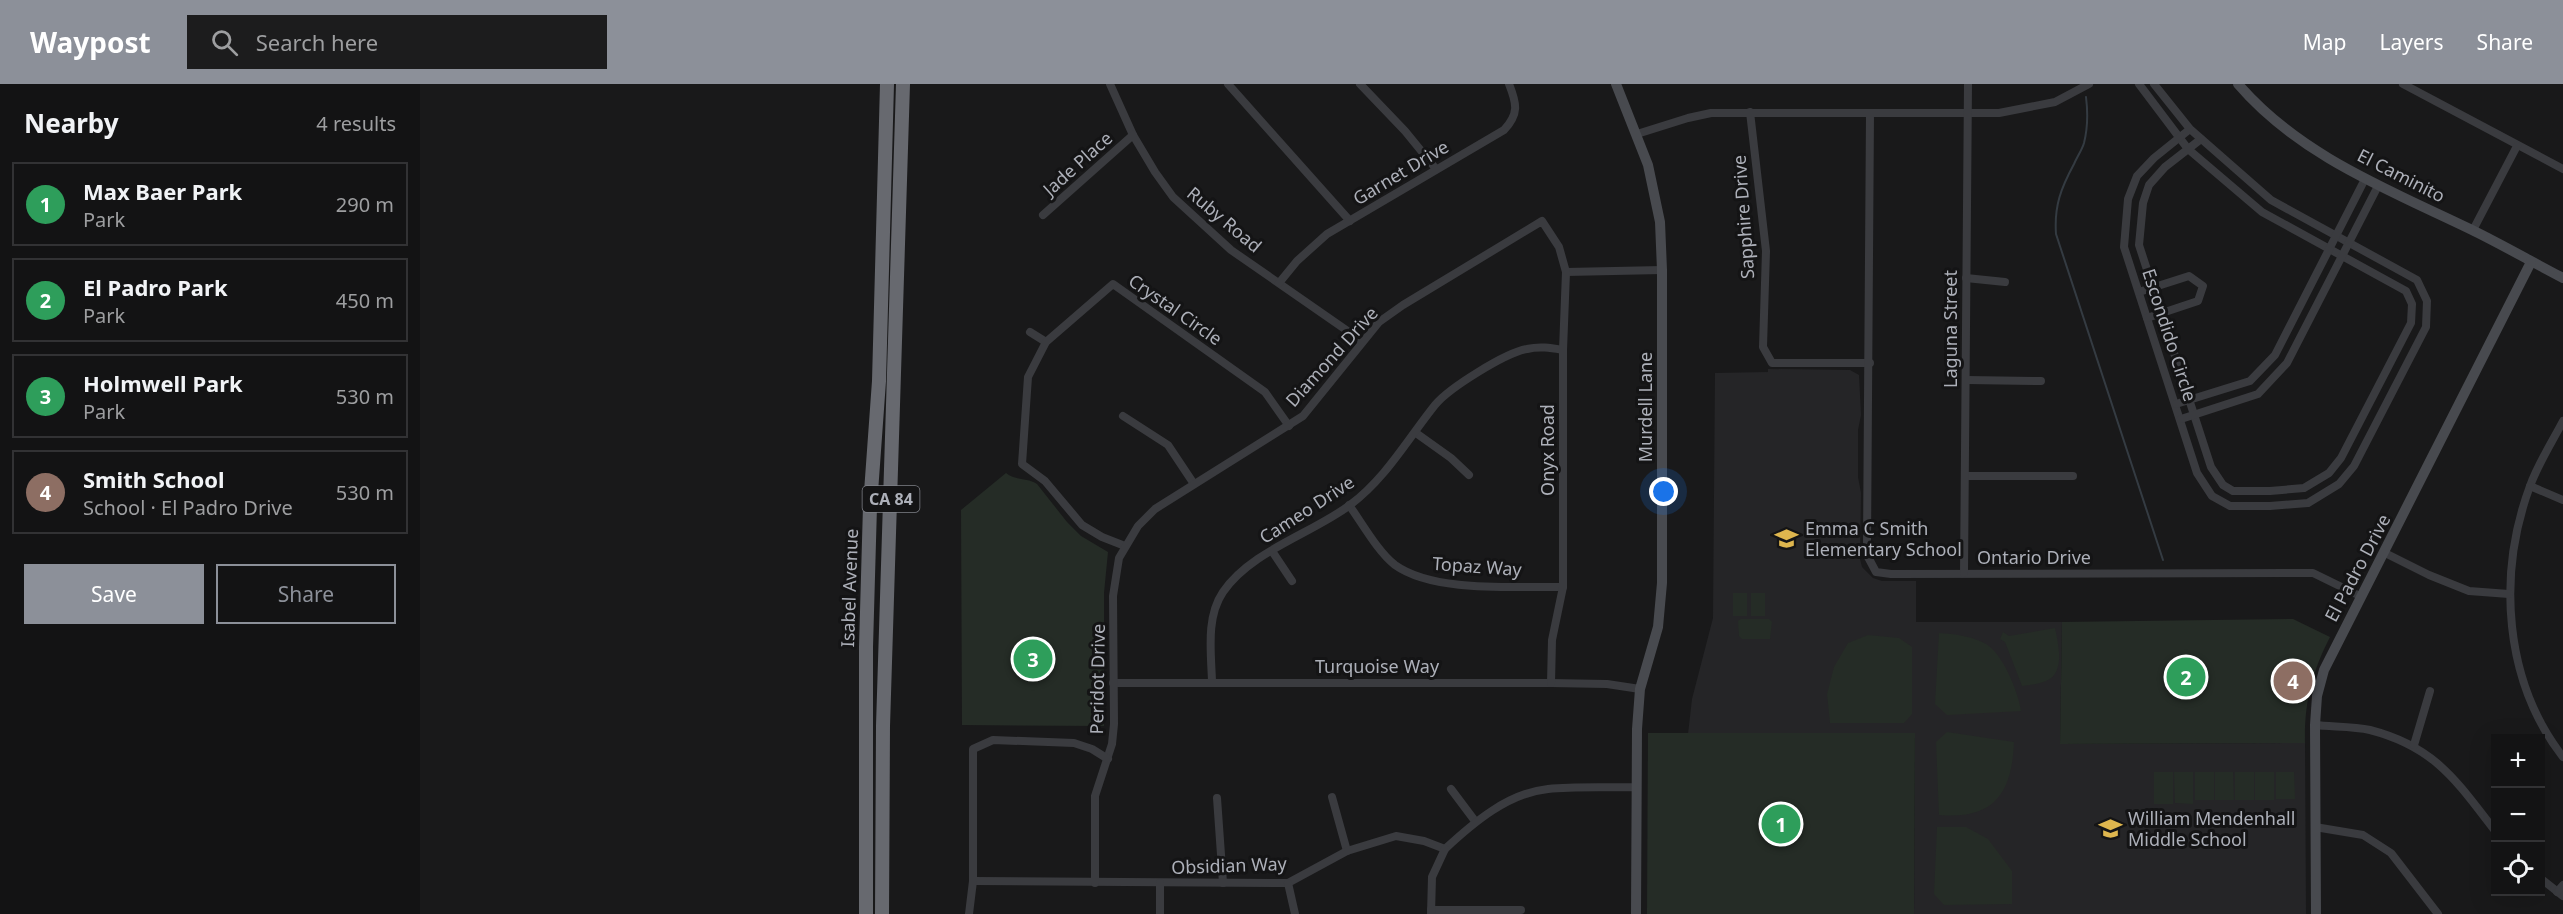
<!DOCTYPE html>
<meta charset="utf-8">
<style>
:root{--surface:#131314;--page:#1c1c1d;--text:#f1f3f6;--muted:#9d9ea0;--line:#323234;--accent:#8c9099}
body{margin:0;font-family:"Noto Sans",sans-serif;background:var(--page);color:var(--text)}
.controls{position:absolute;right:18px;bottom:18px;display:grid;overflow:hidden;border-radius:0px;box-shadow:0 6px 24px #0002}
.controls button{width:54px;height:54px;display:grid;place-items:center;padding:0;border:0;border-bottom:2px solid var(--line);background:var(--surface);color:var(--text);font:30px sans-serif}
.you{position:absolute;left:1244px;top:408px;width:21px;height:21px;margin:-15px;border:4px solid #fff;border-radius:50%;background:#1a73e8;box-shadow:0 0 0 9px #1a73e833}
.badge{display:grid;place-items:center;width:39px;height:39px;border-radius:50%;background:var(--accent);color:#fff;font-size:20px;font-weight:700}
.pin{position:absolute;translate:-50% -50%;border:3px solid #fff;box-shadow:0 2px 6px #0006}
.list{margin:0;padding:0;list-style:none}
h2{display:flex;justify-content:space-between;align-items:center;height:78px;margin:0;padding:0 24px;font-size:26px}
h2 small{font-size:20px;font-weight:400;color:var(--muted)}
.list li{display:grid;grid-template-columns:39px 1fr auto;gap:18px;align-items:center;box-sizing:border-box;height:84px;margin:0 12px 12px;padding:0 12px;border:2px solid var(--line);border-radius:0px}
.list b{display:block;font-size:22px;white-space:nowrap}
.list p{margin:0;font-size:20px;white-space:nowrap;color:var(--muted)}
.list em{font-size:20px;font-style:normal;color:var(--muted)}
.actions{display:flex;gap:12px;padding:18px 24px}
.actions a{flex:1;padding:14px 0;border:2px solid var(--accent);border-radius:0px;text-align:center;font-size:21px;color:var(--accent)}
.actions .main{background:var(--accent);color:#fff}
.icon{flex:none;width:33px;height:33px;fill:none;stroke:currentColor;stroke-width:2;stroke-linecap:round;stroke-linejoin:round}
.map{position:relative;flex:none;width:2143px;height:830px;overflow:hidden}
header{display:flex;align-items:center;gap:36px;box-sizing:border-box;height:84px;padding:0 30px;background:var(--accent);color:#fff}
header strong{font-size:28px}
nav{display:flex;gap:33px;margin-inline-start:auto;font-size:21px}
.search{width:420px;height:54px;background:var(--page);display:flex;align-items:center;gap:15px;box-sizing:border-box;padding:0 21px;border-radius:0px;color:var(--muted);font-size:22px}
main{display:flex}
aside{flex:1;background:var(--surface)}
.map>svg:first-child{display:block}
</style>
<header>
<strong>Waypost</strong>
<div class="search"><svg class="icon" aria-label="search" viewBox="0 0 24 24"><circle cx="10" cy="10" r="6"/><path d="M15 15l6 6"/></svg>Search here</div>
<nav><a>Map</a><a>Layers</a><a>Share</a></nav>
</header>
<main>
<aside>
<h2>Nearby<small>4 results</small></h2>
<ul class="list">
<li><span class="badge" style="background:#2e9e5b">1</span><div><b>Max Baer Park</b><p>Park</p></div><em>290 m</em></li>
<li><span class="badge" style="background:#2e9e5b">2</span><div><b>El Padro Park</b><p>Park</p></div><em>450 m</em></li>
<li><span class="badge" style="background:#2e9e5b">3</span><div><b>Holmwell Park</b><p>Park</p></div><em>530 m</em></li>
<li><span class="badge" style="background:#8d6e63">4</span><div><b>Smith School</b><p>School · El Padro Drive</p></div><em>530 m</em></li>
</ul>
<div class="actions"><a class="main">Save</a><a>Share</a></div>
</aside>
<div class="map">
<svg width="2143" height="830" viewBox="0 0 2143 830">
<rect width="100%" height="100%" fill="#19191a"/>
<polygon fill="#252527" points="1348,285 1430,286 1439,291 1441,331 1438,346 1438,393 1441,409 1440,475 1442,483 1453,494 1462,497 1496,497 1496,538 1642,538 1640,660 1885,659 1886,830 1494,830 1495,650 1268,650 1272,615 1293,534 1295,289 1348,288"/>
<g fill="#252c26">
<path d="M586,389c9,8 21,4 31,11l30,38 14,14 27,16 -4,41v133l-142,-1 -1,-215z"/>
<rect x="1313" y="509" width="14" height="23"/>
<rect x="1331" y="509" width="14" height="23"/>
<polygon points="1321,535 1349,535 1352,538 1350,555 1322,555 1319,552 1318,537"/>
<path d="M1873,535l37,18c-18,35 -26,66 -25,106l-245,1 2,-122z"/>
<path d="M1635,544c3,15 11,45 -9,53 -7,3 -16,4 -24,5l-17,-44 -5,-3 3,-7 6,4z"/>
<path d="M1519,549c16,1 32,3 47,11 17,10 32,48 35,67l-74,4 -12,-11z"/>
<polygon points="1448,551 1479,554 1492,563 1492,630 1484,639 1410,639 1407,610 1414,583 1428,559"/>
<path d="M1527,648l67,10c-2,51 -20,78 -75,73l-3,-73z"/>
<polygon points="1228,649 1495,649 1494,830 1227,830"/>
<rect x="1734" y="688" width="19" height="32"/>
<polygon points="1754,688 1773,688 1773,720 1755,719"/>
<rect x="1775" y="688" width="19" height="28"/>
<polygon points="1795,688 1813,688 1814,716 1795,716"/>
<rect x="1815" y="688" width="19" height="28"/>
<rect x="1835" y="688" width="19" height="28"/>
<polygon points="1856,688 1874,688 1875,715 1856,715"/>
<polygon points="1517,743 1546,743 1568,755 1592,787 1592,820 1524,821 1514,810"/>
</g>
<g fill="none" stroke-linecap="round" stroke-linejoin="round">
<path stroke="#343b42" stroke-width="2" d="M1666,13c2,16 2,30 -2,46 -2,7 -7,14 -10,21 -13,24 -20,42 -18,70l107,326"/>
<g stroke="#3a3b3f" stroke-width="8">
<polyline points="690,0 713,51 735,88 753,113 811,166 942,257"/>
<polyline points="808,0 930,137"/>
<polyline points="940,0 985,47 1016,85"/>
<polyline points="1719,0 1768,65 1842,128 1986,207 1992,220 1991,239 1921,374 1909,389 1884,404 1850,407 1813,407 1803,401 1791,383 1719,161 1723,119 1729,101 1745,83 1781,55"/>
<polyline points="1734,0 1770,45 1851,116 1997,196 2007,217 2006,243 1934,382 1919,400 1888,419 1850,422 1810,422 1792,412 1777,389 1704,163 1708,115 1717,92 1734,74 1770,45"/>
<polyline points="1983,0 2143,85"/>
<polyline points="1330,28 1346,167 1343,263 1352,279 1450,279"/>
<polyline points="1450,29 1447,460 1448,473 1456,488 1471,490 1893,489 1940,512"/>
<polyline points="1217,50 1268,34 1291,29 1579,29 1635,18 1669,0"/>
<polyline points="623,131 713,51"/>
<polyline points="2053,146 2097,62"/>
<polyline points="1146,188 1242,186"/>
<polyline points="1546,194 1585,198"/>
<path d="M859,199l18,-22 30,-27 177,-104c15,-16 13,-26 5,-46"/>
<polyline points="1719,208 1769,192 1783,202 1778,217 1727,234"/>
<polyline points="610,248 626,258"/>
<polyline points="1547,296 1621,297"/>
<polyline points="1756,320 1830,297 1855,271 1945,95"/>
<polyline points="703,332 748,361 774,400"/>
<polyline points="1761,335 1838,310 1867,279 1958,102"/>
<path d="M2143,337c-11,21 -25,43 -33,65 -33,89 -26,195 33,271"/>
<polyline points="996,349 1031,374 1049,391"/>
<polyline points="1546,392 1653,392"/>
<polyline points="2110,402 2143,416"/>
<path d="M929,421c13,18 29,47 46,60 39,28 120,21 168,22"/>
<polyline points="705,462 682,453 662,441 625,397 602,380 608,293 626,258 693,200 845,308 869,342"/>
<polyline points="852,467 872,497"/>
<polyline points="1965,469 2009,491 2049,507 2089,510"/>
<polyline points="1544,489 1548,0"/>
<path d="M792,597c-1,-29 -6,-64 11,-89 28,-41 88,-58 127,-87 36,-27 57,-65 85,-100 14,-17 70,-52 92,-56 13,-3 24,-1 36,1"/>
<polyline points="693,599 1131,599 1187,600 1220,605"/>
<path d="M1895,641c18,2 38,1 55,5 66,17 87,52 126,102"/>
<polyline points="1994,661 2010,607"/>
<polyline points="1031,705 1055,737"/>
<polyline points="912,713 927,767"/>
<polyline points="797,714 803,799"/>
<polyline points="1895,743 1943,751 1971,769 2018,830"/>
<polyline points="2120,794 2143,812"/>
<path d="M553,797l315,2 59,-32 49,-15 28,5 21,8c28,-26 63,-56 103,-60 29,-3 60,-1 89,-2"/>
<polyline points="675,799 675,712 692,660 694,640 693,512 699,474 718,442 735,425 883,332 959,238 983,221 1122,137 1139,163 1146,188 1143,266 1143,503 1132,556 1131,599"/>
<polyline points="740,799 740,830"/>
<polyline points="868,799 875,830"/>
<polyline points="2137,808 2143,801"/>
<polyline points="1011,826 1101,826"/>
<polyline points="549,830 553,797 553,665 573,656 654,659 672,665 688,675"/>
<polyline points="1011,830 1012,793 1025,765"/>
</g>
<g stroke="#484a4f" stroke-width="10">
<polyline points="1196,0 1228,81 1240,138 1242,186 1242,499 1238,543 1220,605 1217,645 1216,830"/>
<path d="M1818,0c61,71 149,105 232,145 31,15 62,33 93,49"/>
<polyline points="1896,830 1895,641 1897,612 1904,586 2111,178"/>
</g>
<g stroke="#67696f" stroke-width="14">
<polyline points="446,830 446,563 450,422 459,297 467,0"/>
<polyline points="462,830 463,642 483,0"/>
</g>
</g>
<defs>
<symbol id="school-bare" viewBox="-9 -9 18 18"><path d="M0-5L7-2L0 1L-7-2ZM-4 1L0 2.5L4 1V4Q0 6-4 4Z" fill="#deb64e" stroke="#141415" stroke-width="2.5" paint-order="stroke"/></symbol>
</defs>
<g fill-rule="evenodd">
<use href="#school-bare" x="1350" y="438" width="33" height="33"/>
<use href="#school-bare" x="1674" y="728" width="33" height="33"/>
</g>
<g text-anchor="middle" stroke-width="6" stroke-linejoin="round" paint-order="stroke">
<rect fill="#141415" stroke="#7f8188" stroke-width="1.5" x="442.5" y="402" width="57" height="26" rx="4.5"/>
<g font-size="16" font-weight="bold" fill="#adb0b9">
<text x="471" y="421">CA 84</text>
</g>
<g font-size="18" fill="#adb0b9" stroke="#141415">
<text transform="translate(658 80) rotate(-42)" y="6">Jade Place</text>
<text transform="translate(981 89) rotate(-31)" y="6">Garnet Drive</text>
<text transform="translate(1981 92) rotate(27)" y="6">El Caminito</text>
<text transform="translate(1324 133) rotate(-94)" y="6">Sapphire Drive</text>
<text transform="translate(804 136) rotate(40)" y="6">Ruby Road</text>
<text transform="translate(755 226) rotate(35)" y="6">Crystal Circle</text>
<text transform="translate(1531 245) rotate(-90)" y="6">Laguna Street</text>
<text transform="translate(1749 251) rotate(72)" y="6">Escondido Circle</text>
<text transform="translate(912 273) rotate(-48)" y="6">Diamond Drive</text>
<text transform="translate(1226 323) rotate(-90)" y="6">Murdell Lane</text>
<text transform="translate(1128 366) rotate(-90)" y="6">Onyx Road</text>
<text transform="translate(887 426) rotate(-33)" y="6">Cameo Drive</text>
<text x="1614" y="480">Ontario Drive</text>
<text transform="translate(1057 483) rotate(4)" y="6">Topaz Way</text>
<text transform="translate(1938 484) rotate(-62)" y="6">El Padro Drive</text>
<text transform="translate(430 504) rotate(-88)" y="6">Isabel Avenue</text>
<text x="957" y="589">Turquoise Way</text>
<text transform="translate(678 595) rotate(-89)" y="6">Peridot Drive</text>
<text transform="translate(809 782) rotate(-2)" y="6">Obsidian Way</text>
</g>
<g font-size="18" fill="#adb0b9" stroke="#141415" text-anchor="start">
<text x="1385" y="451">Emma C Smith<tspan x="1385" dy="21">Elementary School</tspan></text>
<text x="1708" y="741">William Mendenhall<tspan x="1708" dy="21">Middle School</tspan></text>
</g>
</g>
</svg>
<div class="controls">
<button>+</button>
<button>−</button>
<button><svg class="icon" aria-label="locate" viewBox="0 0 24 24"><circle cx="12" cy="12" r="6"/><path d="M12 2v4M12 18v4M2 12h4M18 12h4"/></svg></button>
</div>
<div class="you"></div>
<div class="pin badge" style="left:1361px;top:740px;background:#2e9e5b">1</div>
<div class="pin badge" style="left:1766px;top:593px;background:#2e9e5b">2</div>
<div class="pin badge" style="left:613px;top:575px;background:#2e9e5b">3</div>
<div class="pin badge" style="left:1873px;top:597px;background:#8d6e63">4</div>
</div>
</main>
